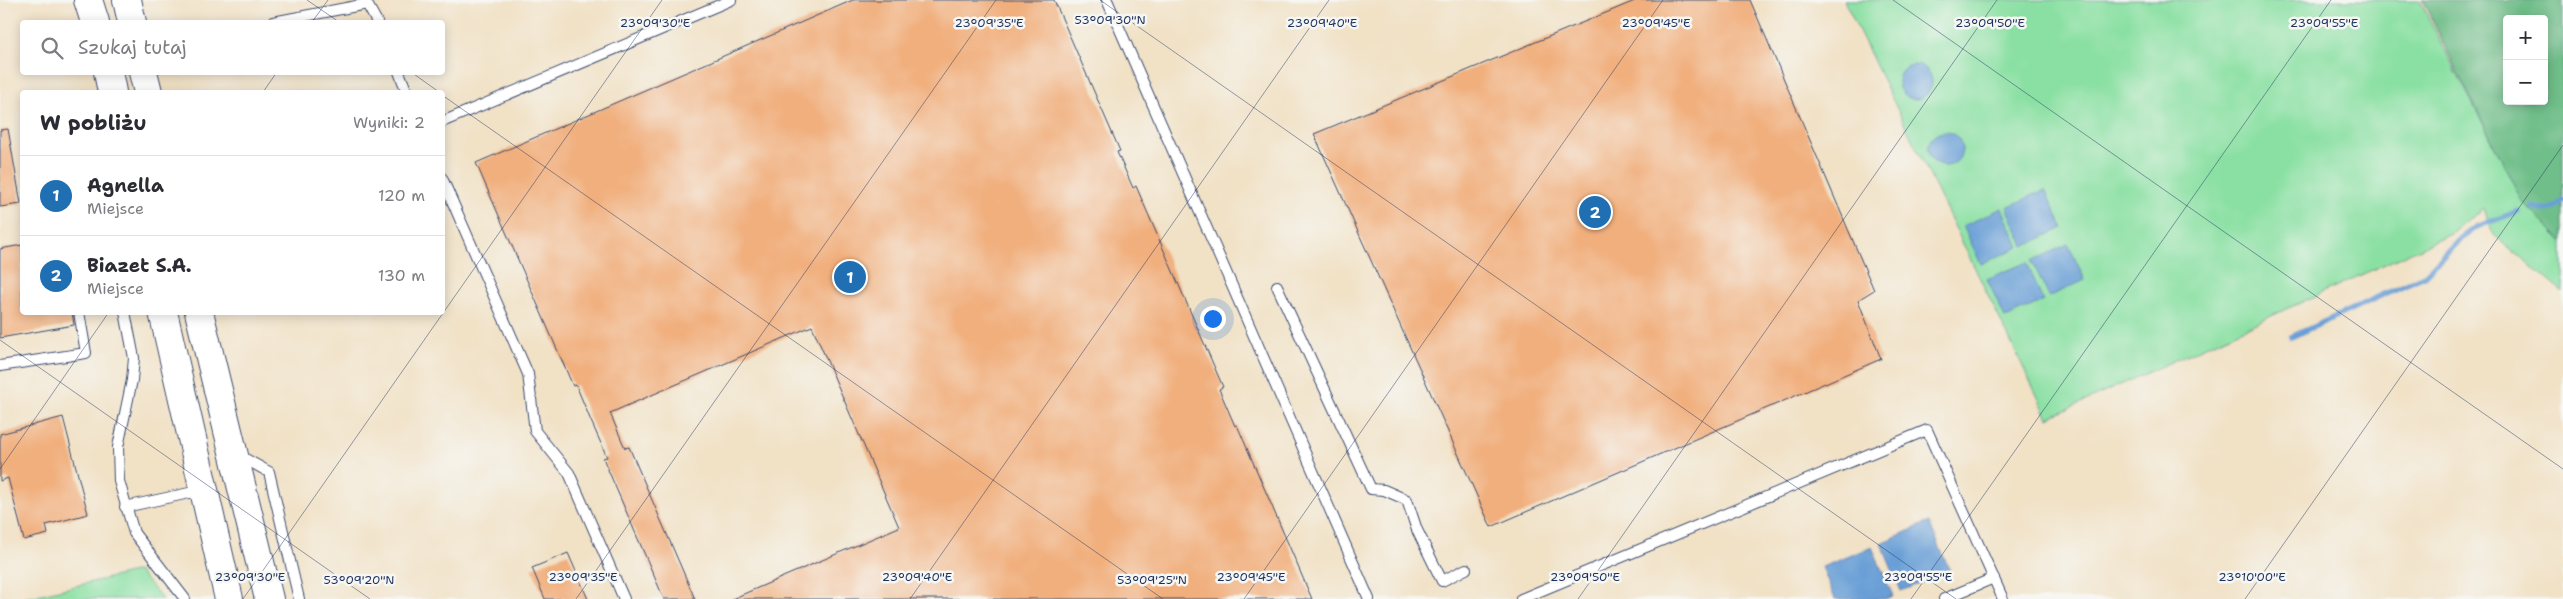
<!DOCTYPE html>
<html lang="pl">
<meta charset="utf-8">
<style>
:root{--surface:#fff;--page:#f7f7f7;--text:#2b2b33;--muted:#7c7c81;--line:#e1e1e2;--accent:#1f6fb2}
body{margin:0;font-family:"Shantell Sans",sans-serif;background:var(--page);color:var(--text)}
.controls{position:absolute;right:15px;top:15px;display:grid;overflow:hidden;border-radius:5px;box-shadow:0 2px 12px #0003}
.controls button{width:45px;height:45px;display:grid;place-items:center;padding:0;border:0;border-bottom:1px solid var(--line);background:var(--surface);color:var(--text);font:25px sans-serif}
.you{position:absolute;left:1212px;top:318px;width:18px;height:18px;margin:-12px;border:4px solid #fff;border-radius:50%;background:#1a73e8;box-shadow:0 0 0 8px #1a73e833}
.badge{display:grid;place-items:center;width:32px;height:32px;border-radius:50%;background:var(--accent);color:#fff;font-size:16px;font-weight:700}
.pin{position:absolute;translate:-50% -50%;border:2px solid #fff;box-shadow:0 1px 5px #0006}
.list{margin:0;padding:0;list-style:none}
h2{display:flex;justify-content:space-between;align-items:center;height:65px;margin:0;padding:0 20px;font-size:21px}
h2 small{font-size:16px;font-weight:400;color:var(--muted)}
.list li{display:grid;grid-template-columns:32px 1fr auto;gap:15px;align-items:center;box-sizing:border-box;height:80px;padding:0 20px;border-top:1px solid var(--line)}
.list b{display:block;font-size:19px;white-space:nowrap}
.list p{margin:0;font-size:16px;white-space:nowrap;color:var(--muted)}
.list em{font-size:16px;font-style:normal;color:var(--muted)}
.icon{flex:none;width:28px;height:28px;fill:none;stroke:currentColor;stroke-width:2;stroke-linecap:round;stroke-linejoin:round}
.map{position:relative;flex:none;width:2563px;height:599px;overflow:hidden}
.search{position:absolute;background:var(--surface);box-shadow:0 2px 12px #0003;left:20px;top:20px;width:425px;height:55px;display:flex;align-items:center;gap:12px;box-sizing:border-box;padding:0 18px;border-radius:5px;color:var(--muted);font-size:19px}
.panel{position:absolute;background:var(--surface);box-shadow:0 2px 12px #0003;left:20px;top:90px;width:425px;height:225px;border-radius:5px}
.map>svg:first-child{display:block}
</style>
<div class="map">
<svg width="2563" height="599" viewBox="0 0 2563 599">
<rect width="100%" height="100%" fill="#f6f6f2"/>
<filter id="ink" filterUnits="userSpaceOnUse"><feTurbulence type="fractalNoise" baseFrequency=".02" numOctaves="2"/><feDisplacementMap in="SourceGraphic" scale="10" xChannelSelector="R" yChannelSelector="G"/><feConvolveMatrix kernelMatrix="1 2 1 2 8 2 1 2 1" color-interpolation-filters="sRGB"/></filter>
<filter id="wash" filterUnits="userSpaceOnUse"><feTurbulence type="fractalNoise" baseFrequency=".0096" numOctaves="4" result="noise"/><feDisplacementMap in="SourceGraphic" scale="20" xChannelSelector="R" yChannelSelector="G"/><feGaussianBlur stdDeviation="1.12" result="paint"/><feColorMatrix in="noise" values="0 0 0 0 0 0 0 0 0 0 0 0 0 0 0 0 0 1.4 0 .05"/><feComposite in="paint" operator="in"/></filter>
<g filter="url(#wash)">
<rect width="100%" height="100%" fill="#f1e1c5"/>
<g fill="#8ae0a3" stroke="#528880">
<polygon points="1844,0 2419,0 2524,203 2563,242 2563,292 2494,235 2484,208 2453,233 2048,418"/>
<polygon points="138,571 163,599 21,599"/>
</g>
<path fill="#6fbe89" stroke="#457674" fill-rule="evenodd" d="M2422,0h141v242l-41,-41zM2507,19h37v82h-37z"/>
<g fill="#699fd6" stroke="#42679a">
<circle cx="1915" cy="82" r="17"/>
<circle cx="1945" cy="149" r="17"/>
<polygon points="2045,190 2063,228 2024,246 2007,207"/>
<polygon points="2002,208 2019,247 1981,264 1963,226"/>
<polygon points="2068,244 2085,280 2049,297 2032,261"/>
<polygon points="2027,262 2043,301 2005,318 1987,279"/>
<polygon points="1929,522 1950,571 1901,591 1881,543"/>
<polygon points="1872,547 1893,596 1885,599 1835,599 1822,567"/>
</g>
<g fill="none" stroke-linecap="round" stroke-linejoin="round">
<g stroke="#699fd6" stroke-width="5.5">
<path d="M2533,207c12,6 21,3 30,-6"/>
<polyline points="2291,337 2424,276 2462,237 2476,227 2519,211"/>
</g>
</g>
<g id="blocks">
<g fill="#f1af7d">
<polygon points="853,0 1054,0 1120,151 1117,152 1133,188 1136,186 1223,387 1219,389 1235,426 1237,425 1312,599 732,599 899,527 812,326 610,413 625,448 629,447 695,599 664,599 603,458 607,457 591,421 576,385 573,386 476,163"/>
<polygon points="1637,0 1750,0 1874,290 1858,300 1881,359 1491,527 1314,134"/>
<polygon points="8,129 21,204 0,207 0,130"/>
<polygon points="22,245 22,312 72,312 74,325 0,338 0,249"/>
<polygon points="63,417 88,514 46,525 48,534 24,540 8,478 0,481 0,434"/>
<polygon points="568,553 588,599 545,599 532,568"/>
</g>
</g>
</g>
<g filter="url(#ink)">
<use href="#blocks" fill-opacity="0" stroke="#3b4a6d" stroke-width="1"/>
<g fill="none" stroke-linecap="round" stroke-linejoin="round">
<defs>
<g id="service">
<polyline points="1107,0 1369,599"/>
<polyline points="273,22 367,4 377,22"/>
<polyline points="399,72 407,92"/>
<polyline points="442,122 731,0"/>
<polyline points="442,178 528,374 535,431 569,473 624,599"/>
<polyline points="1277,286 1371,489 1384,490 1407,500 1417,530 1442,581 1466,569"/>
<polyline points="125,312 134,358 132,380 118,447 119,481 134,533 185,599"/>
<polyline points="0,366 86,353 79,312"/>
<polyline points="240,456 269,472 299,599"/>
<polyline points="125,507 203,490"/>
<polyline points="1521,599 1927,430 2003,599"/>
<polyline points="1944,599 1994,578"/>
</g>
<g id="trunk">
<polyline points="88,0 95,22"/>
<polyline points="127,0 132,22"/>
<polyline points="108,72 112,92"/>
<polyline points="143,72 148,92"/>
<polyline points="163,312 229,599"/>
<polyline points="199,312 269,599"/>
</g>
</defs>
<use href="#service" stroke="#3b4a6d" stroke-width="12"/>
<use href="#trunk" stroke="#3b4a6d" stroke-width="30"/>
<use href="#service" stroke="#fff" stroke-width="10"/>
<use href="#trunk" stroke="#fff" stroke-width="28"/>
</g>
</g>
<path fill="none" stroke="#1b2f5e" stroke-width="1" stroke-opacity="0.45" d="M307,0l32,22M1100,0l856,599M1893,0l670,469M312,22l16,-22M411,72l28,20M263,92l14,-20M442,95l721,504M0,340l370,259M0,469l109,-157M243,599l419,-599M576,599l420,-599M910,599l419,-599M1244,599l419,-599M1578,599l419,-599M1911,599l420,-599M2245,599l318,-454"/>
<g font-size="12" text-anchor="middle" fill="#1b2f5e" stroke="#f6f6f2" stroke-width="5" stroke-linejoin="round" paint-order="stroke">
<text x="1110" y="24">53°09'30"N</text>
<text x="655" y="27">23°09'30"E</text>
<text x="989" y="27">23°09'35"E</text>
<text x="1322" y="27">23°09'40"E</text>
<text x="1656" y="27">23°09'45"E</text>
<text x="1990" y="27">23°09'50"E</text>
<text x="2324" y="27">23°09'55"E</text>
<text x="250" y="581">23°09'30"E</text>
<text x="583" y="581">23°09'35"E</text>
<text x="917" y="581">23°09'40"E</text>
<text x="1251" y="581">23°09'45"E</text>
<text x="1585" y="581">23°09'50"E</text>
<text x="1918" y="581">23°09'55"E</text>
<text x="2252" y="581">23°10'00"E</text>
<text x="359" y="584">53°09'20"N</text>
<text x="1152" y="584">53°09'25"N</text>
</g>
</svg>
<div class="controls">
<button>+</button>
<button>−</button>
</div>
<div class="you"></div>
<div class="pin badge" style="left:850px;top:277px">1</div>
<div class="pin badge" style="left:1595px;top:212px">2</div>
<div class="search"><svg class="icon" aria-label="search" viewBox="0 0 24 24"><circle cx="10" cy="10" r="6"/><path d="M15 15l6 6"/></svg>Szukaj tutaj</div>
<section class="panel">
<h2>W pobliżu<small>Wyniki: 2</small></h2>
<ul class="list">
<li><span class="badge">1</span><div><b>Agnella</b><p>Miejsce</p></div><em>120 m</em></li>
<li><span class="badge">2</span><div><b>Biazet S.A.</b><p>Miejsce</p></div><em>130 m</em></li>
</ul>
</section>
</div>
